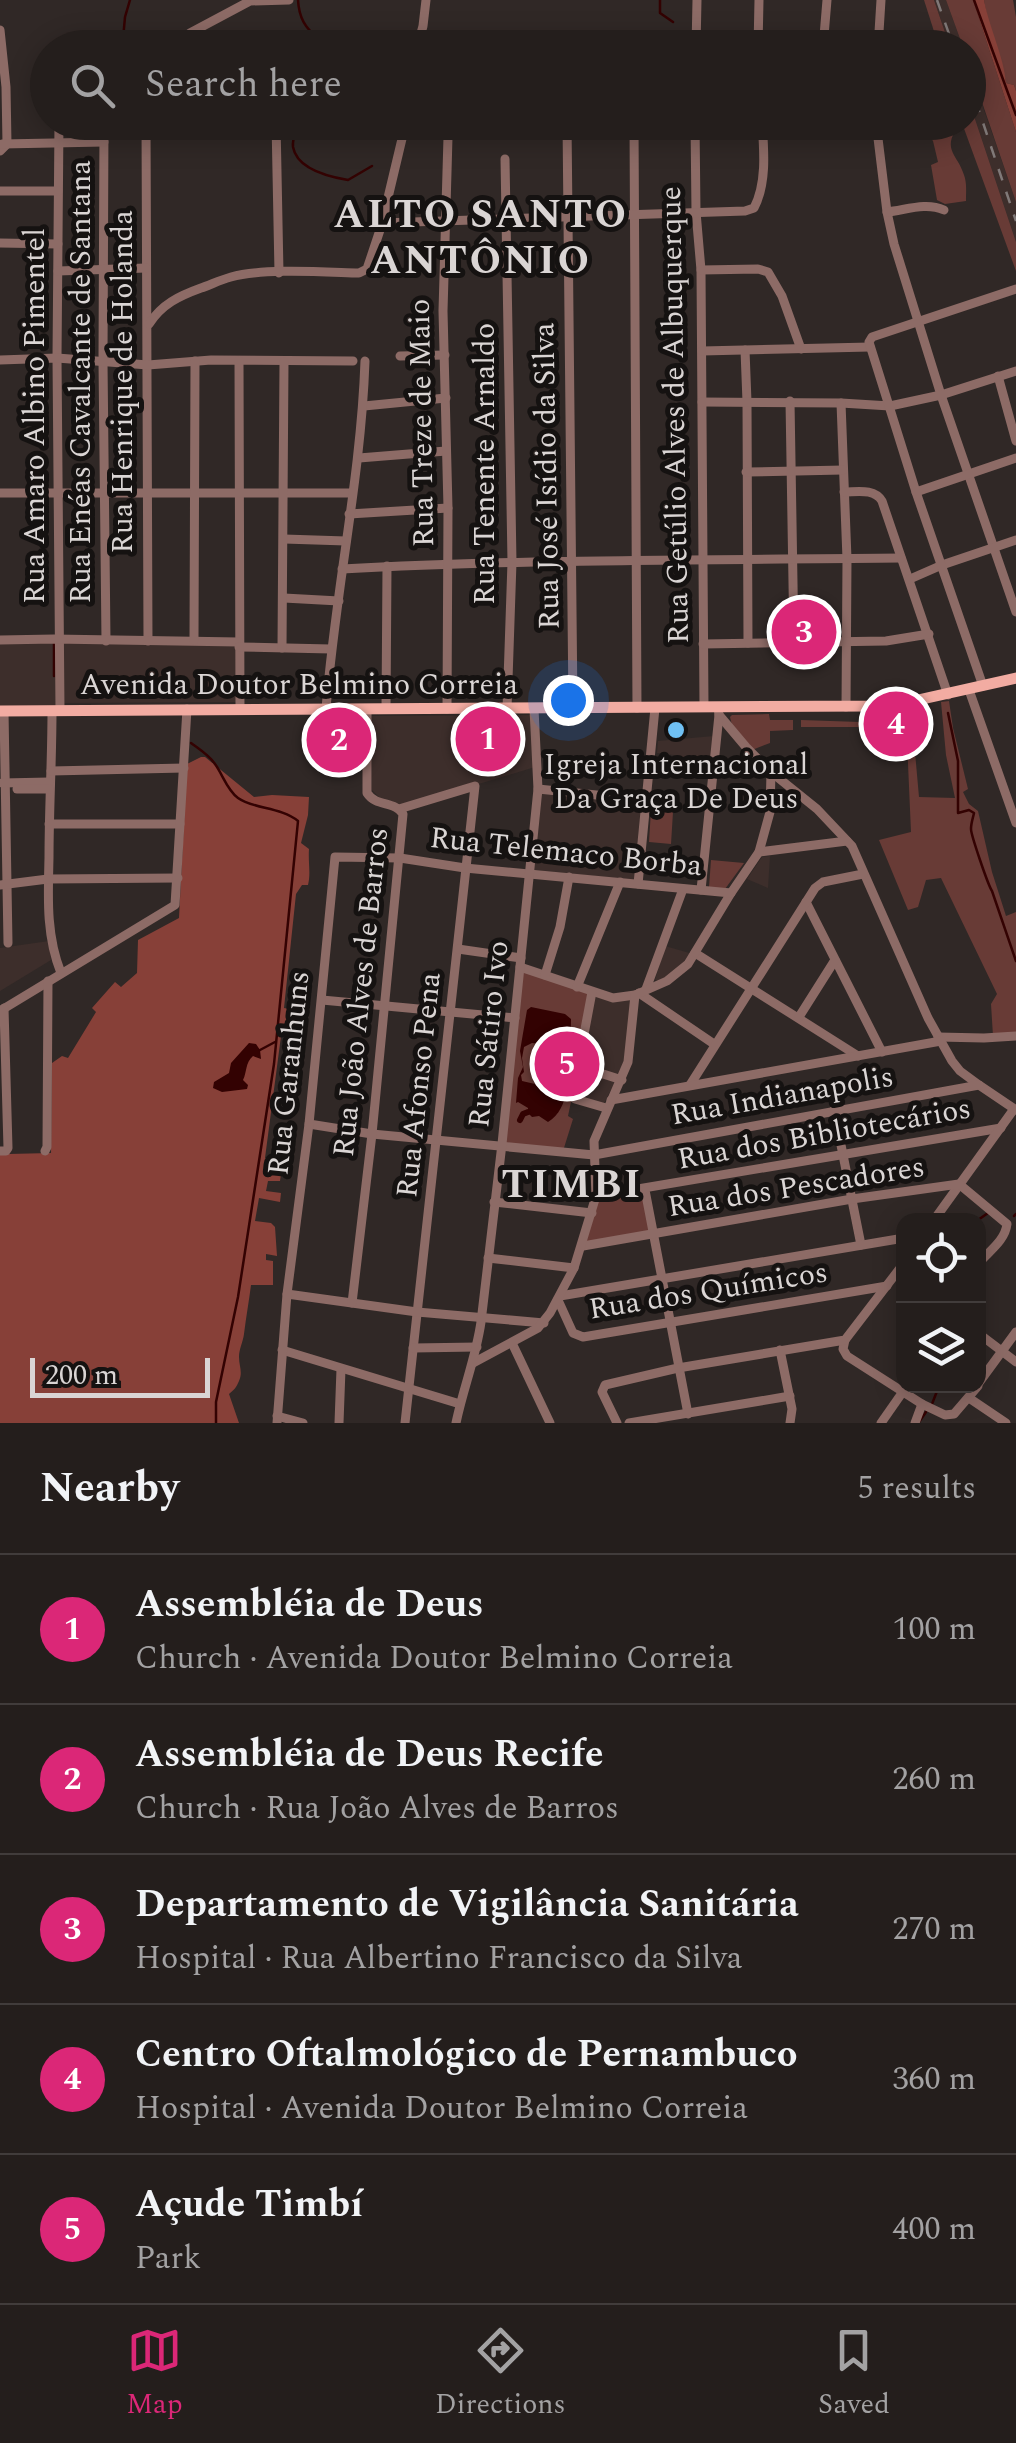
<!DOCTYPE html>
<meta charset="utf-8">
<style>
:root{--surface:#241e1c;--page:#2c2725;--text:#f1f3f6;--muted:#a3a2a3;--line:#413c3b;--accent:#db2777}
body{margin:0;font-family:Spectral,serif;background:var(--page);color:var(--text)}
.controls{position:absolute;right:30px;bottom:30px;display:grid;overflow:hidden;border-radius:20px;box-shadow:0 5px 25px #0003}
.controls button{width:90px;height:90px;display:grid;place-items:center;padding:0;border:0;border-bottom:2px solid var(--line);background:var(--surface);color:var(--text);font:50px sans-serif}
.scale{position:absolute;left:30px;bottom:25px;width:180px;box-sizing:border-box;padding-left:10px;border:5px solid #dad5d4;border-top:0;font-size:28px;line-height:35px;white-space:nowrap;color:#dad5d4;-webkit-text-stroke:8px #151211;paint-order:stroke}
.you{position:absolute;left:568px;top:700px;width:35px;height:35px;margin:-25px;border:8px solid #fff;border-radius:50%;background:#1a73e8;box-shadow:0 0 0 15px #1a73e833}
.badge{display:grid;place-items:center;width:65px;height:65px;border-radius:50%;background:var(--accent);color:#fff;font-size:32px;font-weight:700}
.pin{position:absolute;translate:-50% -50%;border:5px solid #fff;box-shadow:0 2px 10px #0006}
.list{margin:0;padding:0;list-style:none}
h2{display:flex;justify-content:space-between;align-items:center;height:130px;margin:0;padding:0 40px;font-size:42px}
h2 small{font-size:32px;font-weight:400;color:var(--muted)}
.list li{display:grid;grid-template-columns:65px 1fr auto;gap:30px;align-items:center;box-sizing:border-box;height:150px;padding:0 40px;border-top:2px solid var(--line)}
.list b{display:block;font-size:38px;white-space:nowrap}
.list p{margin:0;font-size:32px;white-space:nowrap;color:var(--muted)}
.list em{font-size:32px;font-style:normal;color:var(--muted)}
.icon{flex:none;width:55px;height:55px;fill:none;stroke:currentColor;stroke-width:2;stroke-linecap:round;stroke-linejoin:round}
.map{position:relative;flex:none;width:1016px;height:1423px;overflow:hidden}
.search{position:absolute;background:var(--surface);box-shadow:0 5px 25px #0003;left:30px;right:30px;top:30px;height:110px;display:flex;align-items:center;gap:25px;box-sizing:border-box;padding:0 35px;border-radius:55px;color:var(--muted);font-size:38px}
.sheet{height:880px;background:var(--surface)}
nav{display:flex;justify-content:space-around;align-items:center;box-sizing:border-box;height:140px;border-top:2px solid var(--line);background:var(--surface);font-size:28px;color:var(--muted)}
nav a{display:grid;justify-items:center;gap:5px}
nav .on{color:var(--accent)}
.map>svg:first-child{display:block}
</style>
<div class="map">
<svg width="1016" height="1423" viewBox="0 0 1016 1423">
<rect width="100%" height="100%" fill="#302826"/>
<g fill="#3d2e2b">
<polygon points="934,0 946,0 963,47 950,47"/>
<polygon points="968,64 1016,202 1016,242 969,101"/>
<polygon points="63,641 236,643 238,702 62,703"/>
<polygon points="56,642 57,706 0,706 0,643"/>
<polygon points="532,715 535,767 406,806 381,799 372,790 371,716"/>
<polygon points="714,736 710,774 681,771 682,756 657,753 658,741"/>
<polygon points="542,794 641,804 634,880 534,870"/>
<polygon points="770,856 768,888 747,879 762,857"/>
<polygon points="49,941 51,960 0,991 0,948"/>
<polygon points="665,946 693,954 684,965 661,981 655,980"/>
<polygon points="594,994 631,998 625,1064 603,1105 574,1097"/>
</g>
<g fill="#683b36">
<polygon points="924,0 934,0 950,47 939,47"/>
<polygon points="946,0 973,0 1016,132 1016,202 969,64 968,48 963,47"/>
<path d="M984,0h29l3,17v74l-2,-6 -8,-2c-1,-9 -5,-15 -7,-24 -6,-19 -12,-40 -15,-59z"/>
<polygon points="969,101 1016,242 1016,271 962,123 968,122"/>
<path d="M914,123h41l2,5c-15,22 1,27 7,47 3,8 2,17 2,26l-21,3 -8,-4 -6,-35 7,-3 -5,-21 -3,-4 -15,2 -5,-7z"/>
<polygon points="949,701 953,728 968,789 963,792 969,804 978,811 992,872 1006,916 1016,912 1016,1034 993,1036 991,1004 997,994 941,878 926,880 918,907 908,910 879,840 911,832 907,741 914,741 919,797 955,798 946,755 941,702"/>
<polygon points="769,714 770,720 793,720 793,730 770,731 770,743 752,750 732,725 730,717 732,715"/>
<polygon points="868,717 869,727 801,727 801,720 860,722"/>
<polygon points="651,810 673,812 671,844 649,842"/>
<polygon points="711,860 744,863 725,889 709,887"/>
<polygon points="522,971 589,993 576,1060 575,1078 579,1069 595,1073 591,1087 575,1083 568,1116 573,1119 563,1151 504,1144"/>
<polygon points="645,1190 654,1234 583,1246 596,1196"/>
</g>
<g fill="#874038">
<path d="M973,0h11c5,27 20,57 22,83l8,2 2,6v41z"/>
<path d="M201,757h4l49,40 18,-2 37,2 -1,18 -7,28 8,6c-1,13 2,24 -1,36h-6l-6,9 -12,114 16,3 -2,24 -17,1 -16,122 13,3 -1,11 4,2 -1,7h-12l-2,10 15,2 -1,9 -21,-4 -4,23 16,2 4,4 2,29 -11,-2v6l7,1v24h-22c-2,16 -5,32 -7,49 -1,8 -5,15 -5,23 0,9 4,15 0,24 -3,7 -4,8 -10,13l10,29h-239v-274l8,5 43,-1 1,-90 10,-7 6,2 28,-46 -4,-4 23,-26 6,5 16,-14 1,-33 41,-22 8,-154z"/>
</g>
<g fill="#330202" fill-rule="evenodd">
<path d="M531,1007l34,7 6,5c0,11 -1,22 -2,34 -2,23 2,55 -21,69l-9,-6 -7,1 -4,-4v-5l-10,-6 -2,1 2,-25 5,-11 -3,-16 7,-41zM549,1041l14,8 -1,4h2v17l-4,1 1,8 -6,1 -9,-4 1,-2 -12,-2 4,4 -4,8 -13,-3 -1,-6 3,-3 -2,-14 2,-11 8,-4 16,2z"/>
<path d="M249,1043l7,1 4,6 1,9 -8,-3c-8,7 -6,16 -10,24l5,5 -1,4 -25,3 -9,-4 1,-6 15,-9 2,-10z"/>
</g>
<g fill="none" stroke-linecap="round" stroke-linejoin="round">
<g stroke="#330202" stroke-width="2.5">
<path d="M298,0c1,18 7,28 21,39l1,9"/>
<polyline points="660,0 660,13 673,22"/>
<polyline points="974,0 1016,115"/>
<polyline points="123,39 125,17 130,0"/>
<path d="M298,122c-2,7 -6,18 -5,25 4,22 37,30 55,33l24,-14"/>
<polyline points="54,676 54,643"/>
<path d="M948,713l10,48v52l11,-3 5,3c-1,5 -3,10 -3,16 0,6 17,56 21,62l24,70"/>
<path d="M191,743c8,6 18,12 24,21 8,11 12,26 23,34 15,11 43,9 60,23l-24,243 -36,233 -22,105v21"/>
<polyline points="260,1050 275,1042"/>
<polyline points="1014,1216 1016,1214"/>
<polyline points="978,1220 988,1213"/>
<polyline points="932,1404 939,1386"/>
<polyline points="919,1422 926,1412"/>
</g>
<polyline stroke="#330202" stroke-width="6" points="520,1120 523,1114 528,1112"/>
<g stroke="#8d6b66" stroke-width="9">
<polyline points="0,30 6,87 7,144 0,151"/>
<polyline points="190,33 250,1 289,0"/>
<polyline points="417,48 423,26 426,0"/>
<polyline points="633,48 633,37"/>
<polyline points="696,48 697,0"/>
<polyline points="758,48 759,0"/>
<polyline points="823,48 827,0"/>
<polyline points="878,48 881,0"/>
<polyline points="59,122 57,358 60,710"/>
<polyline points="104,122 103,361 106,641"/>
<polyline points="146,122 148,641"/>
<polyline points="276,122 279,273"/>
<polyline points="567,122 573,708"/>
<polyline points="634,122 637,708"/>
<polyline points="695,122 696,212 701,270 704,707"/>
<polyline points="876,122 887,212 894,244 941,395 1016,612"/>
<polyline points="2,144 104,142"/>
<polyline points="505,159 512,562 507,709"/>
<polyline points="0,191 58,191"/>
<path d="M887,212c19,-2 39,-10 57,-2"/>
<path d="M382,223l363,-12 9,-3c13,-25 10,-58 8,-86"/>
<polyline points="0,243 58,244"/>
<polyline points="701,270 758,269 768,272 782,296 801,349"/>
<polyline points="58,271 146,268"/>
<path d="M149,324c13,-20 30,-28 52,-36 9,-3 19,-8 30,-11 32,-9 92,-5 128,-4l8,-4 14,-42 25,-105"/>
<polyline points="745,350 747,402 748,643"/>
<polyline points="702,351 870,347"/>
<polyline points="400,356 445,355"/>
<polyline points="0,360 57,358 148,365 211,360 353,361"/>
<polyline points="239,361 240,709"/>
<polyline points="998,376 1016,441"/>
<polyline points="790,401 794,643"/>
<polyline points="702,402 841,403 890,406 941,395 1016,371"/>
<polyline points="841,403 847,559 846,707"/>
<polyline points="364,406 446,398"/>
<polyline points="359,458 446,451"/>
<polyline points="746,472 843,470"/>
<path d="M844,492c13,0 30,-4 38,9l66,194"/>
<polyline points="916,492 1016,458"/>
<polyline points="0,493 352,493"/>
<polyline points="349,514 448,508"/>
<polyline points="284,539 346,541"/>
<path d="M342,569c186,-10 373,-9 559,-11"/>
<polyline points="910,579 942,565 1016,540"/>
<polyline points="284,598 339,601"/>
<polyline points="0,640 54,639 239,642"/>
<polyline points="194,640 195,361"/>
<polyline points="703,644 886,641 929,634"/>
<polyline points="239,647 331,649"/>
<polyline points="282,648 284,362"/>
<polyline points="983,686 916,492 869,342 872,337 1016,289"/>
<polyline points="969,690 1016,823"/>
<polyline points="718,707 719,715 746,747 771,772 817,809 852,846 928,1018 952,1061 960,1071 979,1085 1016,1110"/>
<path d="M326,709c9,-117 35,-231 39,-348"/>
<polyline points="386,709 387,566"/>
<polyline points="447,709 448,508 443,311 448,137"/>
<polyline points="4,711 8,943"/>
<path d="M52,711c0,49 -3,98 -3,147 -1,39 -3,78 12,115"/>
<polyline points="498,753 498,709"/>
<polyline points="51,771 184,768"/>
<polyline points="2,783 49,782"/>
<polyline points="17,789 49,789"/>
<polyline points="538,789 645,800"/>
<polyline points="399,809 475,786 405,1423"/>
<polyline points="49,824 180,824"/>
<polyline points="759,852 847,841"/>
<polyline points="638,884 655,708"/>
<polyline points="0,885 48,879 178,878"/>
<polyline points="701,890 719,715"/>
<polyline points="806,902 882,1052"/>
<polyline points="458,949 521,958"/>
<polyline points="695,953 858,1056"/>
<polyline points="520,967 613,998 635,995"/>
<polyline points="545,975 560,927 569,877"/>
<polyline points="577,987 620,882"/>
<polyline points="646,989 683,889"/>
<polyline points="592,992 578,1066 622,1080"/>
<polyline points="639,993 714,1044"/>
<polyline points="322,1000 515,1018"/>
<polyline points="0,1011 175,905 187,709"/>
<polyline points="799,1017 835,960"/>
<polyline points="938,1037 984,1038 1016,1036"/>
<polyline points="690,1085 815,888 823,882 863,874"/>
<polyline points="575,1099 606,1108"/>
<polyline points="611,1100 941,1041"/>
<polyline points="834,1110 861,1245"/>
<polyline points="309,1124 372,1134 594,1155 979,1085"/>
<polyline points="0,1151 6,1151 8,1148 4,1008"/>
<polyline points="45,1151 47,1147 48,981"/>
<polyline points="645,1190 688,1414"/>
<polyline points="596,1196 1001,1128"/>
<polyline points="494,1202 592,1213"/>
<polyline points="934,1220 1014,1109"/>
<path d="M583,1246l269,-47 107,-15 48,40c-2,17 -18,27 -29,40"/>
<polyline points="488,1258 574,1268"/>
<polyline points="287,1294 417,1312 544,1323"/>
<polyline points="560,1296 904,1238"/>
<polyline points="558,1300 573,1333 583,1337 887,1286"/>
<path d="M352,1303l20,-169 31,-320c-8,-13 -27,-7 -36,-21v-84"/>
<polyline points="978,1333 1016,1362"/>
<polyline points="845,1340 843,1349 847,1356 922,1404 945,1415 954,1414 978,1386"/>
<polyline points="512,1343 550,1423"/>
<polyline points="413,1348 477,1347"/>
<polyline points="282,1350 460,1404"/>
<polyline points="780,1350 792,1409 790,1423"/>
<polyline points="473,1363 538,1328 550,1313 574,1268 596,1196 594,1141 628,1062 635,995 667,981 688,964 731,893 759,852 770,812 771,772"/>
<polyline points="978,1384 1016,1332"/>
<polyline points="969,1398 1006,1423"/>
<polyline points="277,1416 303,1423"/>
<polyline points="277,1423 287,1294 309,1124 335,857 400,858 465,868 731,893"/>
<polyline points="339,1423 341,1369"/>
<path d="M456,1423c7,-34 20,-66 25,-101l21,-178 36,-355 -4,-80"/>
<polyline points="617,1423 602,1392 605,1385 678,1368 845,1340 904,1263"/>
<polyline points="629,1423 790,1396"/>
<polyline points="881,1423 902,1393"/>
<polyline points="915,1423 922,1404"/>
</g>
<polyline stroke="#f2aca2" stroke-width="11" points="0,711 870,706 909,702 1016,678"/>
<g stroke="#807978" stroke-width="2.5" stroke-dasharray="12 12" stroke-linecap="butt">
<polyline points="937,0 954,48"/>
<polyline points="968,78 1016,221"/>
</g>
</g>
<circle fill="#70c1f4" stroke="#151211" stroke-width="4" cx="676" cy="730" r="10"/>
<g text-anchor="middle" stroke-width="10" stroke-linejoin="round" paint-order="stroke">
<g font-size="30" fill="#dad5d4" stroke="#151211">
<text transform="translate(80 382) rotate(-90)" y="10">Rua Enéas Cavalcante de Santana</text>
<text transform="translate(122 382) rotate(-90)" y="10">Rua Henrique de Holanda</text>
<text transform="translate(674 415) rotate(-91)" y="10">Rua Getúlio Alves de Albuquerque</text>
<text transform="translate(34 416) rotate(-90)" y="10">Rua Amaro Albino Pimentel</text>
<text transform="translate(421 423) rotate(-91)" y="10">Rua Treze de Maio</text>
<text transform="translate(484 464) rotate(-90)" y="10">Rua Tenente Arnaldo</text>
<text transform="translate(546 476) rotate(-91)" y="10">Rua José Isídio da Silva</text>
<text x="299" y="694">Avenida Doutor Belmino Correia</text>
<text transform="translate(566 851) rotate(6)" y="10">Rua Telemaco Borba</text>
<text transform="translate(360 992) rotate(-84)" y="10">Rua João Alves de Barros</text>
<text transform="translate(488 1034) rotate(-84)" y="10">Rua Sátiro Ivo</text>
<text transform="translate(288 1073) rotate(-84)" y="10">Rua Garanhuns</text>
<text transform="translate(418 1085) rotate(-84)" y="10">Rua Afonso Pena</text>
<text transform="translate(782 1095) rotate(-10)" y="10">Rua Indianapolis</text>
<text transform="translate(824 1133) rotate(-10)" y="10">Rua dos Bibliotecários</text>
<text transform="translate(796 1186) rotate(-9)" y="10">Rua dos Pescadores</text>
<text transform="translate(708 1290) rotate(-9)" y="10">Rua dos Químicos</text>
</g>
<g font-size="30" fill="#dad5d4" stroke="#151211">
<text x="676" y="774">Igreja Internacional<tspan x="676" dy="34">Da Graça De Deus</tspan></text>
</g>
<g font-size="40" font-weight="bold" letter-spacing="2.5" fill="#dad5d4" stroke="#151211">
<text x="481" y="227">ALTO SANTO<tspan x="481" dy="46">ANTÔNIO</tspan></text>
<text x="572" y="1197">TIMBI</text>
</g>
</g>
</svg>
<div class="controls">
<button><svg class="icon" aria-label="locate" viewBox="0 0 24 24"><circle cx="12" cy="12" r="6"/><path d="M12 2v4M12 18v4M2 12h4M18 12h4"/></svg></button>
<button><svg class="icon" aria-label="layers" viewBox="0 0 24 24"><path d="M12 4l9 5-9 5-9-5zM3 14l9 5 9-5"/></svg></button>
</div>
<div class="scale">200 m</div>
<div class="you"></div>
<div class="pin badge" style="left:488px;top:739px">1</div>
<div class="pin badge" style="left:339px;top:740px">2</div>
<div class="pin badge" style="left:804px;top:632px">3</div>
<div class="pin badge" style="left:896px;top:724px">4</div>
<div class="pin badge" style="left:567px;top:1064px">5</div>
<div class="search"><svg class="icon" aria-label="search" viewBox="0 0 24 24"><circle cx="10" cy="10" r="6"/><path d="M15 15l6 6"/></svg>Search here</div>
</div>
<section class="sheet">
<h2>Nearby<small>5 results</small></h2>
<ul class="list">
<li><span class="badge">1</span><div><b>Assembléia de Deus</b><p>Church · Avenida Doutor Belmino Correia</p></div><em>100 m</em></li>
<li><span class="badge">2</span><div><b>Assembléia de Deus Recife</b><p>Church · Rua João Alves de Barros</p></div><em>260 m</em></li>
<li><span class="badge">3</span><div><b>Departamento de Vigilância Sanitária</b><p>Hospital · Rua Albertino Francisco da Silva</p></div><em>270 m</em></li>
<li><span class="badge">4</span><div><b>Centro Oftalmológico de Pernambuco</b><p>Hospital · Avenida Doutor Belmino Correia</p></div><em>360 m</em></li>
<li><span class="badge">5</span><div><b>Açude Timbí</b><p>Park</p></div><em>400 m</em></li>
</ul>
</section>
<nav>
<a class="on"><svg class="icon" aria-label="map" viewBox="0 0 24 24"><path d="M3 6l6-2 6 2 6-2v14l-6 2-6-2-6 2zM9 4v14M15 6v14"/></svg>Map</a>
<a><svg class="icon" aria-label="directions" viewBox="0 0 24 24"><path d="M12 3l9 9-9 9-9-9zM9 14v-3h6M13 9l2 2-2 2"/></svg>Directions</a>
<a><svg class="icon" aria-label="saved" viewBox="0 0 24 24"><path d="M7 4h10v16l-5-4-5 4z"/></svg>Saved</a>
</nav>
